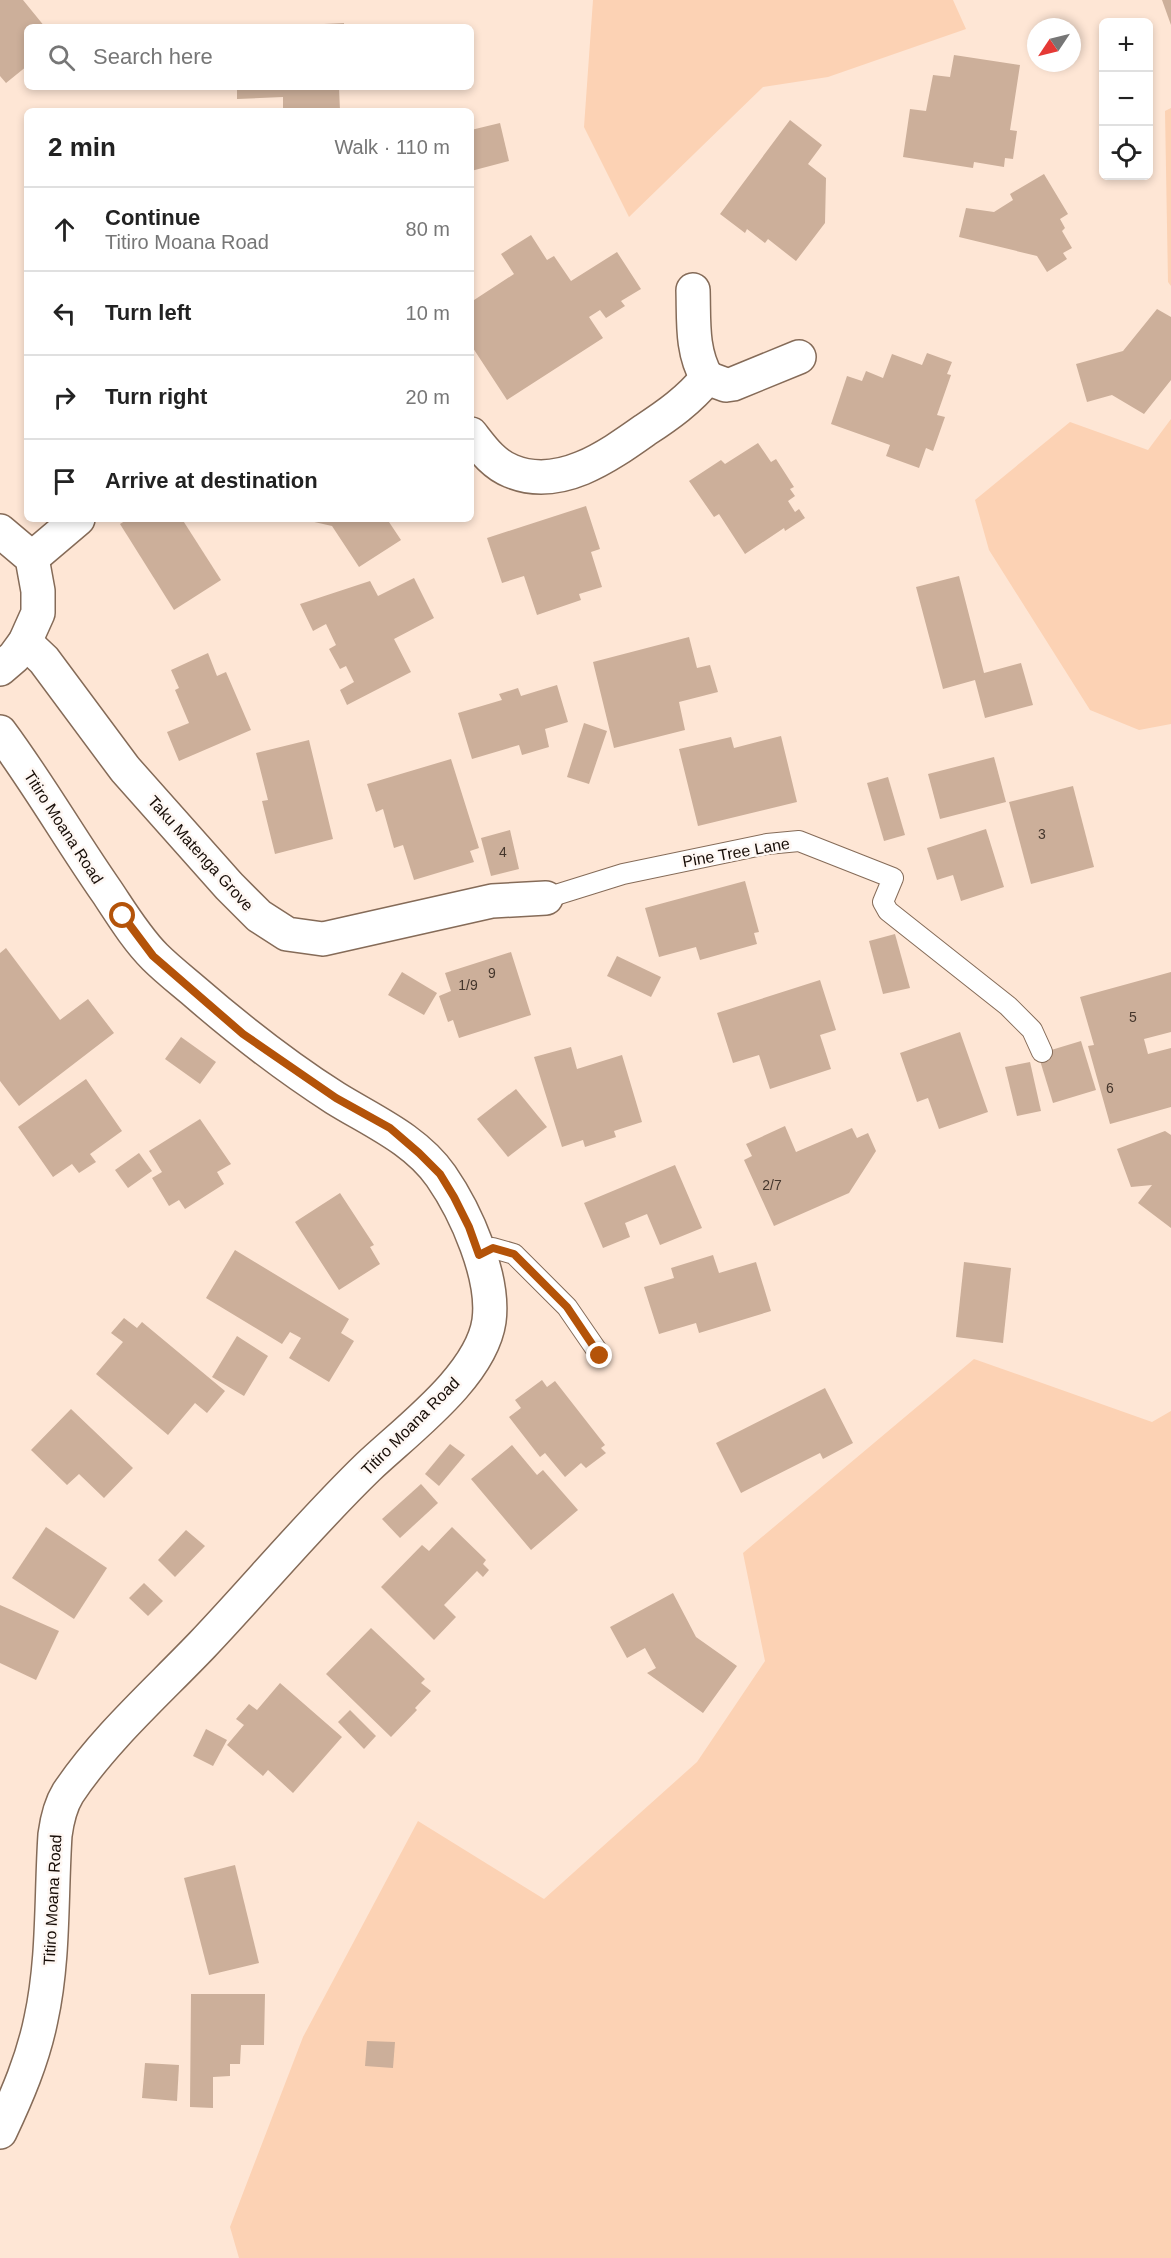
<!DOCTYPE html>
<meta charset="utf-8">
<style>
:root{--surface:#fff;--page:#f2f2f2;--text:#222;--muted:#767676;--line:#e0e0e0}
body{margin:0;font-family:Helvetica,sans-serif;background:var(--page);color:var(--text)}
.controls{position:absolute;right:18px;top:18px;display:grid;overflow:hidden;border-radius:9px;box-shadow:0 3px 9px #0003}
.controls button{width:54px;height:54px;display:grid;place-items:center;padding:0;border:0;border-bottom:2px solid var(--line);background:var(--surface);color:var(--text);font:30px sans-serif}
.compass{position:absolute;left:1027px;top:18px;width:54px;height:54px;border-radius:50%;background:var(--surface);box-shadow:0 3px 9px #0003;rotate:235deg}
.stop{position:absolute;width:18px;height:18px;margin:-14px;border:4px solid #b45309;border-radius:50%;background:#fff}
.stop.end{background:#b45309;border-color:#fff;box-shadow:0 2px 6px #0008}
.list{margin:0;padding:0;list-style:none}
h2{display:flex;justify-content:space-between;align-items:center;height:78px;margin:0;padding:0 24px;font-size:26px}
h2 small{font-size:20px;font-weight:400;color:var(--muted)}
.list li{display:grid;grid-template-columns:39px 1fr auto;gap:18px;align-items:center;box-sizing:border-box;height:84px;padding:0 24px;border-top:2px solid var(--line)}
.list b{display:block;font-size:22px;white-space:nowrap}
.list p{margin:0;font-size:20px;white-space:nowrap;color:var(--muted)}
.list em{font-size:20px;font-style:normal;color:var(--muted)}
.icon{flex:none;width:33px;height:33px;fill:none;stroke:currentColor;stroke-width:2;stroke-linecap:round;stroke-linejoin:round}
.map{position:relative;flex:none;width:1171px;height:2258px;overflow:hidden}
.search{position:absolute;background:var(--surface);box-shadow:0 3px 9px #0003;left:24px;top:24px;width:450px;height:66px;display:flex;align-items:center;gap:15px;box-sizing:border-box;padding:0 21px;border-radius:9px;color:var(--muted);font-size:22px}
.panel{position:absolute;background:var(--surface);box-shadow:0 3px 9px #0003;left:24px;top:108px;width:450px;height:414px;border-radius:9px}
.map>svg:first-child{display:block}
</style>
<div class="map">
<svg width="1171" height="2258" viewBox="0 0 1171 2258">
<rect width="100%" height="100%" fill="#fee6d5"/>
<g fill="#fcd2b4">
<polygon points="593,0 953,0 966,29 828,77 763,87 629,217 584,127"/>
<polygon points="1171,108 1171,286 1168,282 1165,111"/>
<polygon points="1171,419 1171,724 1139,730 1090,710 989,550 975,500 1070,422 1148,450"/>
<polygon points="974,1359 1152,1422 1171,1411 1171,2258 239,2258 230,2227 303,2037 418,1821 544,1899 697,1762 765,1661 743,1553"/>
</g>
<g fill="#ccaf9a">
<polygon points="0,0 23,0 45,27 27,27 27,66 6,83 0,76"/>
<polygon points="1162,0 1171,0 1171,25"/>
<polygon points="344,23 344,27 304,27 304,25"/>
<polygon points="954,55 1020,65 1010,130 1017,131 1013,159 1005,158 1004,167 974,162 973,168 903,157 910,109 926,111 933,75 950,77"/>
<polygon points="237,87 339,87 340,111 283,111 283,97 237,99"/>
<polygon points="790,120 822,145 808,164 826,178 825,223 796,261 768,239 765,243 747,229 745,233 720,214"/>
<polygon points="500,123 509,161 471,171 471,130"/>
<polygon points="1044,174 1068,214 1060,219 1065,228 1062,231 1072,248 1063,253 1067,259 1047,272 1037,256 959,237 966,208 994,212 1013,200 1010,194"/>
<polygon points="531,235 547,260 554,256 571,281 617,252 641,289 621,301 625,306 606,318 600,310 589,317 603,338 507,400 471,345 471,302 514,274 501,254"/>
<polygon points="1157,309 1171,317 1171,380 1144,414 1112,395 1087,402 1076,364 1123,351"/>
<polygon points="927,353 952,362 947,374 951,375 937,415 945,417 933,451 926,448 919,468 886,456 890,445 831,424 847,376 862,381 866,371 883,378 892,354 922,365"/>
<polygon points="758,443 771,462 776,459 794,487 790,489 795,496 788,501 795,512 799,509 805,518 785,531 784,528 745,554 719,514 714,517 689,481 721,460 725,464"/>
<polygon points="586,506 600,549 591,552 602,587 579,594 581,600 537,615 524,576 502,583 487,538"/>
<polygon points="128,519 182,519 221,580 174,610 120,524"/>
<polygon points="301,519 387,519 401,540 359,567 332,526"/>
<polygon points="959,576 984,673 1021,663 1033,705 985,718 975,680 943,689 916,587"/>
<polygon points="414,578 434,618 394,639 411,672 347,705 340,690 354,682 346,666 340,669 329,649 336,645 326,624 313,631 300,604 370,581 378,596"/>
<polygon points="689,637 697,668 710,665 718,692 679,702 685,730 614,748 593,662"/>
<polygon points="208,653 217,676 226,672 251,730 179,761 167,732 189,723 175,690 179,688 171,670"/>
<polygon points="557,685 568,722 545,729 549,747 522,755 519,745 472,759 458,713 502,700 499,694 518,688 521,696"/>
<polygon points="584,723 607,731 589,784 567,777"/>
<polygon points="781,736 797,802 698,826 679,749 731,737 734,748"/>
<polygon points="309,740 333,839 275,854 262,801 268,800 256,753"/>
<polygon points="994,757 1006,802 940,819 928,774"/>
<polygon points="451,759 479,848 470,851 474,862 414,880 403,845 394,848 383,809 376,812 367,784"/>
<polygon points="888,777 905,835 884,841 867,783"/>
<polygon points="1073,786 1094,867 1031,884 1009,802"/>
<polygon points="986,829 1004,887 961,901 953,875 937,880 927,848"/>
<polygon points="510,830 519,869 491,876 481,838"/>
<polygon points="745,881 759,932 754,933 757,944 700,960 696,947 659,957 645,908"/>
<polygon points="895,934 910,988 883,994 869,941"/>
<polygon points="6,948 60,1020 88,999 114,1033 19,1106 0,1081 0,953"/>
<polygon points="511,952 531,1015 459,1038 453,1020 448,1022 439,996 451,991 445,973"/>
<polygon points="617,956 661,977 651,997 607,976"/>
<polygon points="402,972 437,993 424,1015 388,995"/>
<polygon points="1171,972 1171,1032 1144,1039 1148,1054 1171,1048 1171,1107 1110,1124 1088,1046 1094,1045 1080,997"/>
<polygon points="820,980 836,1030 820,1035 831,1069 770,1089 759,1055 733,1063 717,1013"/>
<polygon points="960,1032 988,1112 939,1129 928,1098 917,1102 900,1053"/>
<polygon points="181,1037 216,1062 200,1084 165,1059"/>
<polygon points="1081,1041 1096,1090 1053,1103 1038,1054"/>
<polygon points="571,1047 577,1069 622,1055 642,1122 614,1131 616,1137 585,1147 583,1140 562,1147 534,1057"/>
<polygon points="1030,1062 1041,1111 1017,1116 1005,1067"/>
<polygon points="86,1079 122,1131 90,1154 96,1162 79,1173 72,1164 53,1177 18,1127"/>
<polygon points="516,1089 547,1127 508,1157 477,1119"/>
<polygon points="200,1119 231,1164 217,1172 224,1184 185,1209 179,1200 169,1206 152,1178 162,1172 149,1151"/>
<polygon points="785,1126 796,1152 852,1128 857,1138 868,1133 876,1151 849,1193 774,1226 744,1160 752,1156 746,1144"/>
<polygon points="1165,1131 1171,1135 1171,1228 1138,1203 1152,1185 1131,1187 1117,1149"/>
<polygon points="139,1153 152,1171 128,1188 115,1170"/>
<polygon points="675,1165 702,1228 660,1245 647,1214 625,1223 630,1237 603,1248 584,1203"/>
<polygon points="340,1193 374,1245 370,1247 380,1264 339,1290 295,1222"/>
<polygon points="235,1250 349,1319 341,1333 354,1341 329,1382 289,1358 301,1338 290,1332 282,1344 206,1298"/>
<polygon points="713,1255 719,1273 756,1262 771,1311 699,1333 696,1323 659,1334 644,1287 674,1278 671,1268"/>
<polygon points="964,1262 1011,1268 1003,1343 956,1337"/>
<polygon points="124,1318 137,1328 142,1322 225,1391 207,1413 195,1403 168,1435 96,1374 123,1342 111,1333"/>
<polygon points="237,1336 268,1356 244,1396 212,1377"/>
<polygon points="542,1380 547,1387 555,1381 605,1445 601,1448 606,1453 586,1468 581,1463 565,1477 545,1453 540,1457 509,1417 521,1408 515,1400"/>
<polygon points="825,1388 853,1443 823,1459 820,1453 741,1493 716,1443"/>
<polygon points="71,1409 133,1468 104,1498 79,1474 67,1485 31,1450"/>
<polygon points="450,1444 465,1455 439,1486 425,1474"/>
<polygon points="512,1445 537,1475 543,1470 578,1510 531,1550 471,1479"/>
<polygon points="421,1484 438,1503 400,1538 382,1519"/>
<polygon points="46,1527 107,1568 74,1619 12,1578"/>
<polygon points="452,1527 486,1560 483,1564 489,1570 483,1577 477,1571 444,1605 456,1617 434,1640 381,1587 422,1545 429,1551"/>
<polygon points="186,1530 205,1546 175,1577 158,1560"/>
<polygon points="144,1583 163,1601 148,1616 129,1598"/>
<polygon points="673,1593 696,1637 737,1666 703,1713 647,1673 656,1668 645,1648 627,1658 610,1627"/>
<polygon points="0,1605 59,1631 36,1680 0,1663"/>
<polygon points="371,1628 425,1679 421,1683 431,1691 415,1708 417,1710 391,1737 326,1674"/>
<polygon points="280,1683 342,1737 293,1793 268,1770 263,1776 227,1745 244,1725 236,1719 249,1704 257,1710"/>
<polygon points="350,1710 376,1736 364,1749 338,1722"/>
<polygon points="206,1729 227,1740 213,1766 193,1756"/>
<polygon points="235,1865 259,1963 209,1975 184,1878"/>
<polygon points="191,1994 265,1994 264,2045 241,2045 240,2064 230,2064 230,2076 213,2077 213,2108 190,2107"/>
<polygon points="367,2041 395,2042 393,2068 365,2066"/>
<polygon points="145,2063 179,2065 177,2101 142,2098"/>
</g>
<g fill="none" stroke-linecap="round" stroke-linejoin="round">
<defs>
<g id="lane">
<polyline points="546,898 623,874 767,844 799,841 893,878 883,902 888,911 1008,1006 1032,1030 1042,1052"/>
<polyline points="479,1255 493,1248 514,1254 567,1307 600,1355"/>
</g>
<g id="street">
<path d="M693,290c1,30 -2,61 14,88"/>
<path d="M471,434c11,14 22,30 40,37 48,20 96,-14 134,-41 23,-15 44,-30 62,-52l19,7 7,-1 66,-27"/>
<polyline points="0,531 32,558 38,591 38,613 25,642 14,657 0,669"/>
<polyline points="32,558 78,519"/>
<polyline points="25,642 44,660 125,769 229,886 259,916 287,934 323,939 492,901 546,898"/>
<path d="M0,732c38,51 70,107 107,160 14,21 29,46 48,65 12,12 26,23 39,34 45,39 91,75 141,107 37,23 80,41 106,78 25,36 54,101 48,145 -8,55 -82,109 -121,146 -58,56 -110,119 -166,178 -45,47 -98,94 -134,148 -8,13 -11,27 -13,42 -4,61 -1,125 -14,184 -8,40 -24,77 -41,113"/>
</g>
</defs>
<use href="#lane" stroke="#856b58" stroke-width="22"/>
<use href="#street" stroke="#856b58" stroke-width="36"/>
<use href="#lane" stroke="#fff" stroke-width="20"/>
<use href="#street" stroke="#fff" stroke-width="33"/>
</g>
<g fill="none" stroke-linecap="round" stroke-linejoin="round">
<polyline stroke="#b45309" stroke-width="8" points="123,916 153,956 243,1034 336,1098 390,1128 419,1153 440,1174 454,1197 469,1227 479,1255 493,1248 514,1254 567,1307 600,1356"/>
</g>
<g text-anchor="middle" stroke-width="5" stroke-linejoin="round" paint-order="stroke">
<g font-size="14" fill="#44362c">
<text x="1042" y="839">3</text>
<text x="503" y="857">4</text>
<text x="492" y="978">9</text>
<text x="468" y="990">1/9</text>
<text x="1133" y="1022">5</text>
<text x="1110" y="1093">6</text>
<text x="772" y="1190">2/7</text>
</g>
<g font-size="16" fill="#170d07" stroke="#fef7f3">
<text transform="translate(64 827) rotate(57)" y="6">Titiro Moana Road</text>
<text transform="translate(736 852) rotate(-10)" y="6">Pine Tree Lane</text>
<text transform="translate(201 853) rotate(48)" y="6">Taku Matenga Grove</text>
<text transform="translate(410 1426) rotate(-45)" y="6">Titiro Moana Road</text>
<text transform="translate(52 1900) rotate(-87)" y="6">Titiro Moana Road</text>
</g>
</g>
</svg>
<div class="controls">
<button>+</button>
<button>−</button>
<button><svg class="icon" aria-label="locate" viewBox="0 0 24 24"><circle cx="12" cy="12" r="6"/><path d="M12 2v4M12 18v4M2 12h4M18 12h4"/></svg></button>
</div>
<svg class="compass" viewBox="-18 -18 36 36"><path d="M0-13l5 13h-10z" fill="#e53935"/><path d="M0 13l5-13h-10z" fill="#767676"/></svg>
<div class="stop" style="left:123px;top:916px"></div>
<div class="stop end" style="left:600px;top:1356px"></div>
<div class="search"><svg class="icon" aria-label="search" viewBox="0 0 24 24"><circle cx="10" cy="10" r="6"/><path d="M15 15l6 6"/></svg>Search here</div>
<section class="panel">
<h2>2 min<small>Walk · 110 m</small></h2>
<ul class="list">
<li><svg class="icon" aria-label="ahead" viewBox="0 0 24 24"><path d="M12 20V5M6 11l6-6 6 6"/></svg><div><b>Continue</b><p>Titiro Moana Road</p></div><em>80 m</em></li>
<li><svg class="icon" aria-label="left" viewBox="0 0 24 24"><path d="M17 20v-9H6M10 6l-5 5 5 5"/></svg><div><b>Turn left</b></div><em>10 m</em></li>
<li><svg class="icon" aria-label="right" viewBox="0 0 24 24"><path d="M7 20v-9h11M14 6l5 5-5 5"/></svg><div><b>Turn right</b></div><em>20 m</em></li>
<li><svg class="icon" aria-label="arrive" viewBox="0 0 24 24"><path d="M6 21V4h12l-3 4 3 4H6"/></svg><div><b>Arrive at destination</b></div></li>
</ul>
</section>
</div>
